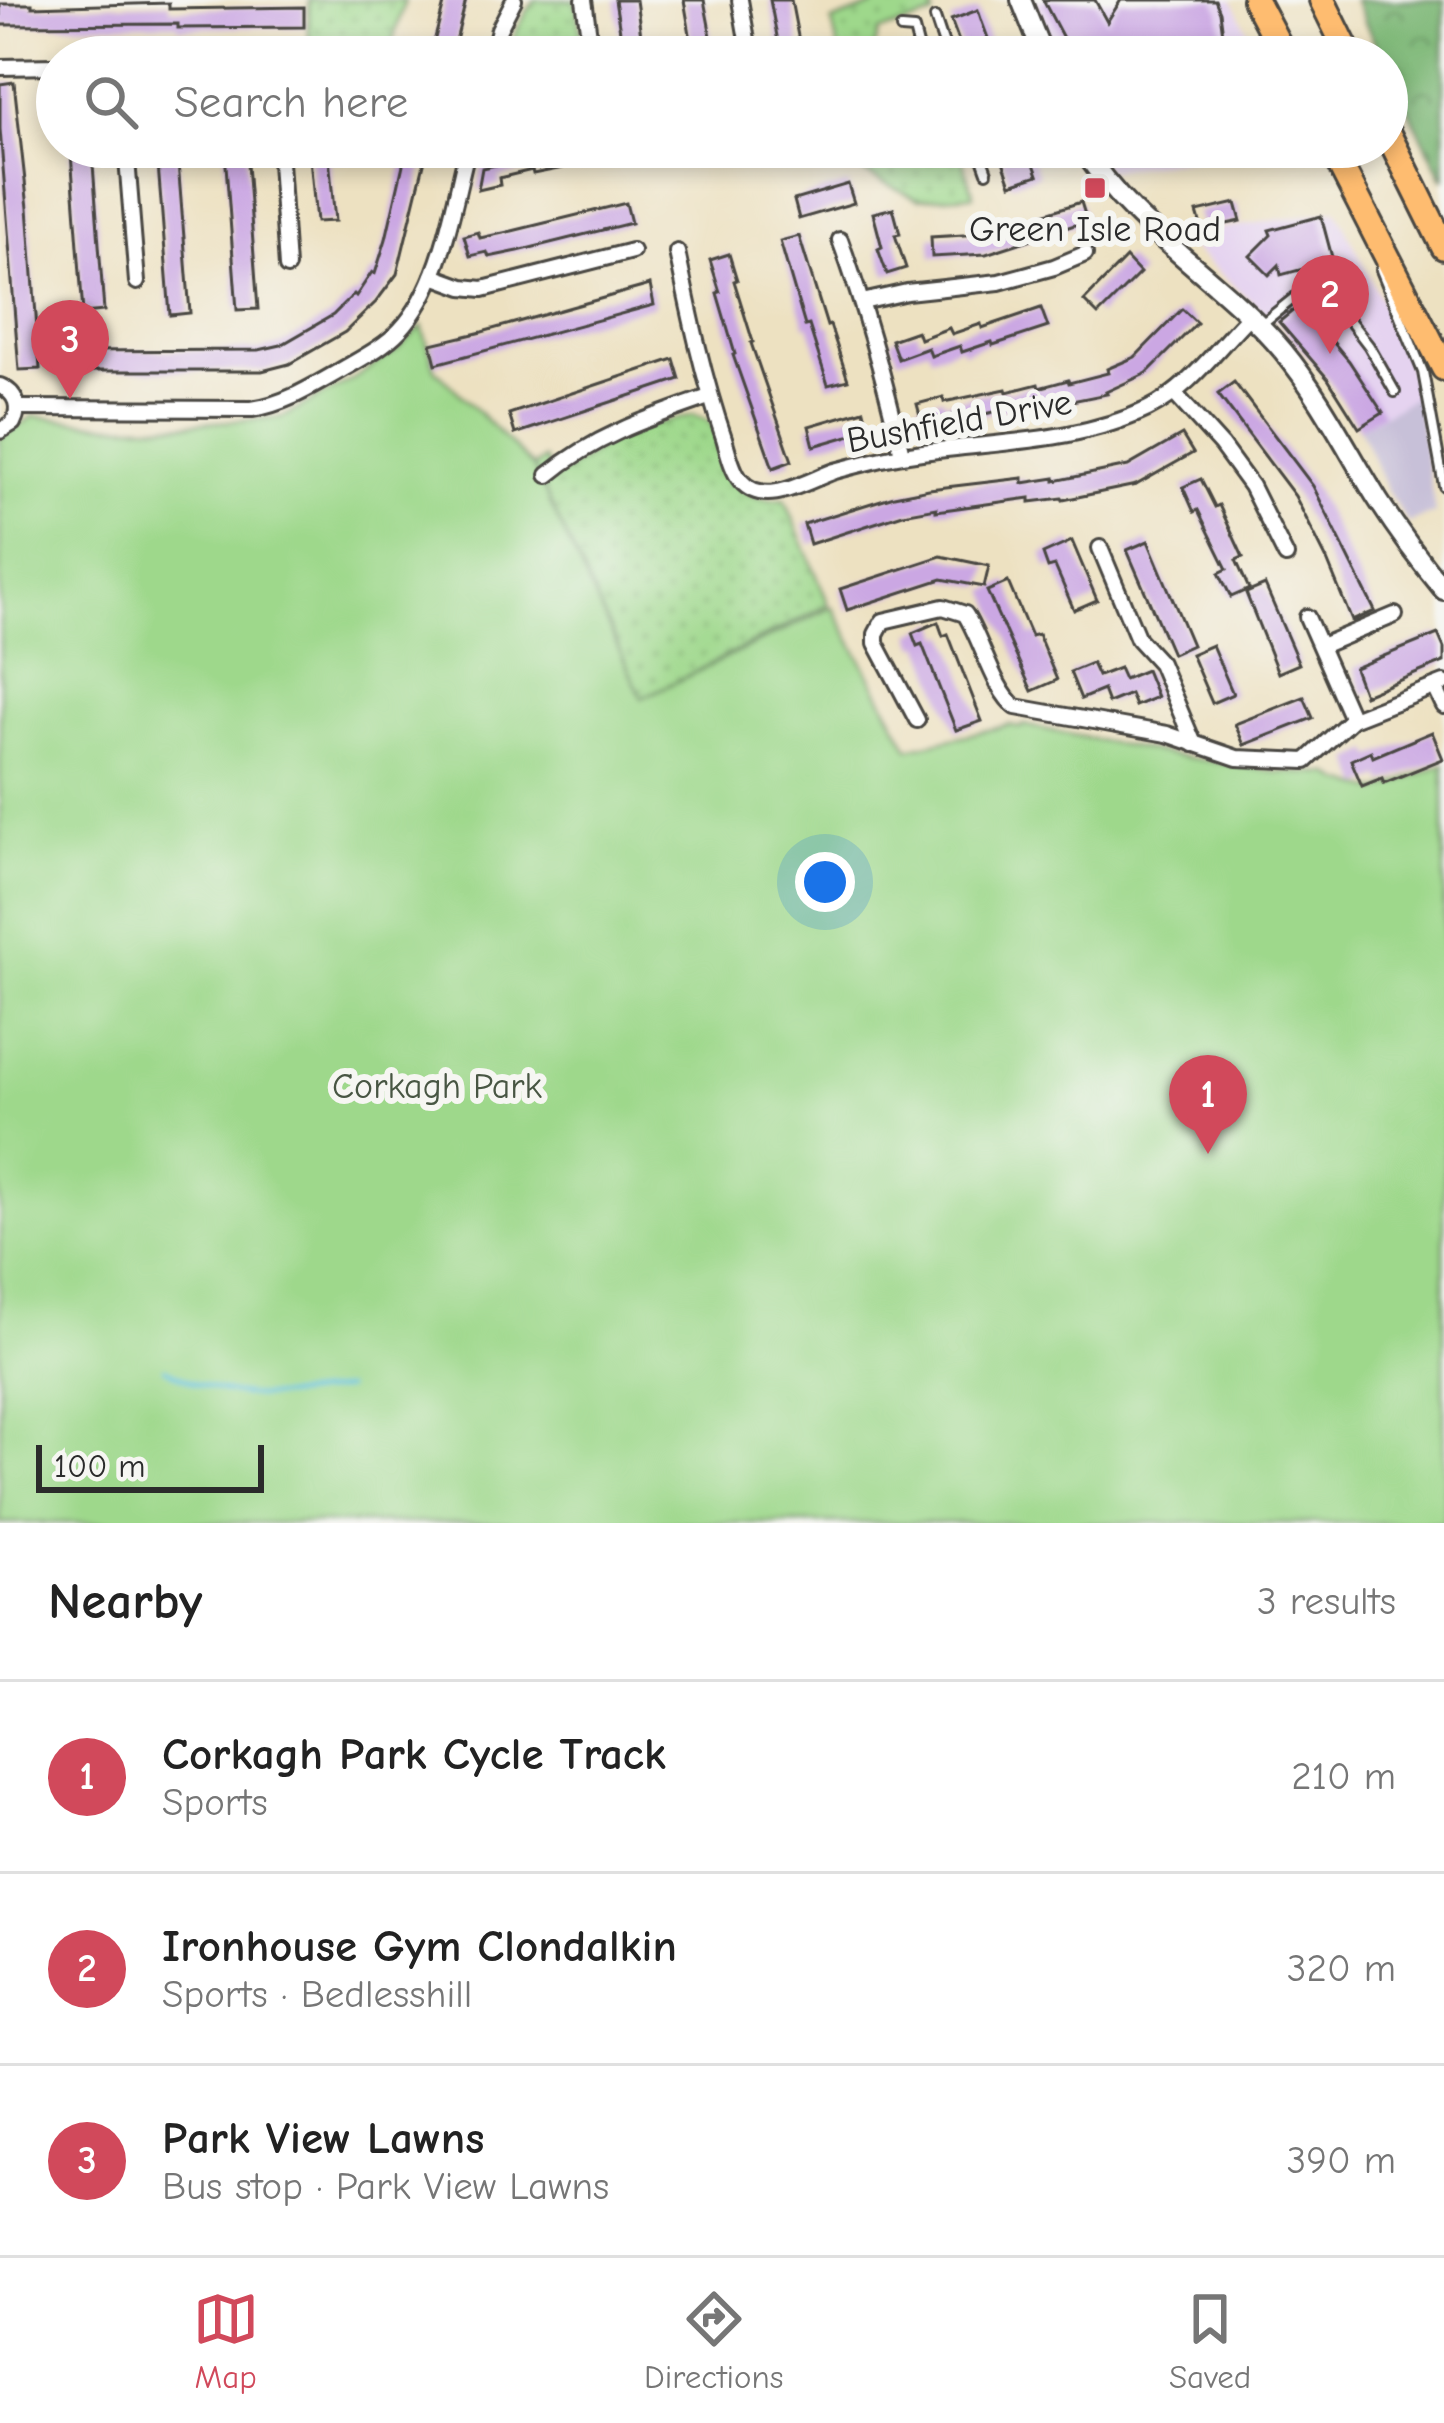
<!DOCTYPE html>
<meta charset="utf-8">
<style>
:root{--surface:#fff;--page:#f6f6f6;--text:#222;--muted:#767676;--line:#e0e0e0;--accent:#d1495b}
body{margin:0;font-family:"Comic Neue",sans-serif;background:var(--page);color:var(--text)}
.scale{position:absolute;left:36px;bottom:30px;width:228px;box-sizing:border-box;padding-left:12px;border:6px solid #2b2b2b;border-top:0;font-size:33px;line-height:42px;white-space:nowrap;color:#2b2b2b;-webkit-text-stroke:9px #f6f6f2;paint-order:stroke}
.you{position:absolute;left:825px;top:882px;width:42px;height:42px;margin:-30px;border:9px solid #fff;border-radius:50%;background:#1a73e8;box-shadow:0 0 0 18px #1a73e833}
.badge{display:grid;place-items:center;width:78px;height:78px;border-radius:50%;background:var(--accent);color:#fff;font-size:39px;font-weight:700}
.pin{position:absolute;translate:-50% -99px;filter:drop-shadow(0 3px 6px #0008)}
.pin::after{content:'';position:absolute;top:63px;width:42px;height:36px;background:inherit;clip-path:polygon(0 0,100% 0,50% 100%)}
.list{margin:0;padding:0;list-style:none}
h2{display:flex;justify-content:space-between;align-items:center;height:156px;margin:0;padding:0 48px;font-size:51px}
h2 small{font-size:39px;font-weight:400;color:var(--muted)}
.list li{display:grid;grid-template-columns:78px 1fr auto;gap:36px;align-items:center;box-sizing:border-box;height:192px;padding:0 48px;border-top:3px solid var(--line)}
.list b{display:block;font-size:45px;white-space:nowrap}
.list p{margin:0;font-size:39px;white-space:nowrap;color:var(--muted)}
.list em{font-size:39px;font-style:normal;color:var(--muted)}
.icon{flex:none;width:66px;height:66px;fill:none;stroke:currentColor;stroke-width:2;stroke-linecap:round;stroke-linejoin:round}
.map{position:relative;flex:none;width:1444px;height:1523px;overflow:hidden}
.search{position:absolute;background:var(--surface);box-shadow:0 6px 18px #0003;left:36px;right:36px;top:36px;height:132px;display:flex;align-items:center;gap:30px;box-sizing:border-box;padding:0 42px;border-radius:66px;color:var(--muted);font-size:45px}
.sheet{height:732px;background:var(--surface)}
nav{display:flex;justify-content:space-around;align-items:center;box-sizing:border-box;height:168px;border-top:3px solid var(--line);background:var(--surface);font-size:33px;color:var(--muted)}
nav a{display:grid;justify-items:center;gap:6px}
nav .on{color:var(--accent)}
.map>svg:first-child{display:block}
</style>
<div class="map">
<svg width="1444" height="1523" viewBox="0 0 1444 1523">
<defs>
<pattern id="grass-dots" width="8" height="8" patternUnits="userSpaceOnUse" patternTransform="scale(3)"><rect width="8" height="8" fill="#9ed88b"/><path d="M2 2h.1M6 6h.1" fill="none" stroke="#88ba78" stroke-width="1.8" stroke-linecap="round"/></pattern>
<pattern id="forest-crowns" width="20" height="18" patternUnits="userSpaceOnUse" patternTransform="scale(3)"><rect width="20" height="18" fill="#7eb877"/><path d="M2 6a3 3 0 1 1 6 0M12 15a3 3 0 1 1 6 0" fill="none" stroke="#679662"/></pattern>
</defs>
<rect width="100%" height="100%" fill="#f6f6f2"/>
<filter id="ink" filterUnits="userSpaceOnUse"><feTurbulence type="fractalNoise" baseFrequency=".00833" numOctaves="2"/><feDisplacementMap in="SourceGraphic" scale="24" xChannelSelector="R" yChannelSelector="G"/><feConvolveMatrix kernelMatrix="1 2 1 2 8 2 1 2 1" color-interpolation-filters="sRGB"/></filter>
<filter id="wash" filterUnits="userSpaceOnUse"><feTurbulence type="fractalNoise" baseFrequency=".004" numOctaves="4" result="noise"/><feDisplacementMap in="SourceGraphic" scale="48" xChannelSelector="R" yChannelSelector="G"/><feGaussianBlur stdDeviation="2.7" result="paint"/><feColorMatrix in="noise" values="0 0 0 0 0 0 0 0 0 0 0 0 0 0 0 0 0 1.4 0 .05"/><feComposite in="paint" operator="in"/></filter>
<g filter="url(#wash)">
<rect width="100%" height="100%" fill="#ede1c1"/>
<g fill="#e5d3f0">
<polygon points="1035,0 1232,0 1261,57 1058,57"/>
<polygon points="1092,147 1277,147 1106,170"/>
<polygon points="1337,210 1403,346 1416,396 1435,513 1408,523 1388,492 1359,428 1325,375 1280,322 1269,317 1178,236"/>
</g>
<polygon fill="#c7c0d8" points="1416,396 1435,513 1408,523 1388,492 1359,428"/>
<g fill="url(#grass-dots)" stroke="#64825b" stroke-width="3">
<polygon points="309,0 405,0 388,57 371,57 370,46 309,46"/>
<path d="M535,0h40l11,57h-79c6,-22 15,-39 28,-57z"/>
<polygon points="875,0 930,0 934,16 879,32 872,57 840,57 832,22 875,6"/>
<polygon points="859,147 958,147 974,195 918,199 864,173"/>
<path d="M693,415l14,5 6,6c15,44 16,77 72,73l44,106 -187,93 -109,-231 11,-8 11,19 71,-47z"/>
</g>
<polygon fill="url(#forest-crowns)" stroke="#547251" stroke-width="3" points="1354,0 1444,0 1444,180 1387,66 1387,57 1382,57"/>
<polygon fill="#9ed88b" stroke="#64825b" stroke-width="3" points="422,326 435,369 533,467 642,698 833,607 909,748 1010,725 1022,728 1024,725 1165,754 1276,772 1330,774 1342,782 1379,791 1444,764 1444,1523 0,1523 0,438 34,416 110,425 176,425 283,417 352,380 396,351"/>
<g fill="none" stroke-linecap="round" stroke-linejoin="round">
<path stroke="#5bc0d8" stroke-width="4.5" d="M165,1368c61,36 113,31 180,21"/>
</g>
<g id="blocks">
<g fill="#cba7e3">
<polygon points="445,0 466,0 452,57 430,57"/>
<polygon points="615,0 636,0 644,57 624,57"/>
<polygon points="684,0 704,0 715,57 694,57"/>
<polygon points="770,0 791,0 802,57 781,57"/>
<polygon points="1043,0 1095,0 1107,22 1121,0 1215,0 1220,12 1226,57 1073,57"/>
<polygon points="169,3 169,9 304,7 304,27 178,28 178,24 0,25 0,4 32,4 32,7"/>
<polygon points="978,10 982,22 995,57 965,57 960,44 951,20"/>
<polygon points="14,82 28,208 40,369 19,370 0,129 0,84"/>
<polygon points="309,147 328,147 335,221 316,222"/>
<polygon points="407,147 428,147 397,274 376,302 345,332 289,364 262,371 71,371 72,351 259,350 281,345 333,315 354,294 356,296 372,272 375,274 386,239"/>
<polygon points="564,147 623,147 624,153 558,169 533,174 532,170 499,178 500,185 478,190 482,168 500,164 498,156 523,150 524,154"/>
<polygon points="998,147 1028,147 1038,175 1011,184"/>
<polygon points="177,150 190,313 170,315 157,152"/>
<polygon points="92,151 104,311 83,313 71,153"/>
<polygon points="246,151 258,309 237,310 225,152"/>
<polygon points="848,184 854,203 799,219 794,200"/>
<polygon points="1081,202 1087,221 986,254 932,257 931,237 997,233 996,229"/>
<polygon points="626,203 631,223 518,251 489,257 487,252 470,256 464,236 478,232 480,238 508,232"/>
<polygon points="1236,203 1241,221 1202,229 1197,212"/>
<polygon points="893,208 900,234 895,235 906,268 887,274 878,249 882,247 873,213"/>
<polygon points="1321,216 1333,261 1281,275 1279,265 1269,275 1250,256 1271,235 1269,230"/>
<polygon points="799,236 827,326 830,325 848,380 828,385 809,325 805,326 780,241"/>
<polygon points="729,254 737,280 734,281 753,342 751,343 792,461 773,468 733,355 735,354 717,293 720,292 710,260"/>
<polygon points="1126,258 1140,273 1098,315 1084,301"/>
<polygon points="650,285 654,305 436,364 431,344 482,332"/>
<polygon points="1301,304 1349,361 1383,413 1359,428 1328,379 1279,322"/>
<polygon points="1041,308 1048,327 993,345 992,342 962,352 960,346 931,356 928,348 898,359 891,340 917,331 920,339 949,328 952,334 981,324 982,328"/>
<polygon points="1182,309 1197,323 1147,373 1106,392 1107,394 1047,406 1047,403 1017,411 1016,407 954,421 952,415 922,423 917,404 943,397 944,402 1006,389 1007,392 1038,384 1039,388 1068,380 1069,383 1108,373 1107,369 1135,357"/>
<polygon points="674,359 680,379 515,434 509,414"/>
<polygon points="1234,382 1313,486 1375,611 1352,621 1327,560 1295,496 1218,394"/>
<polygon points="864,410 869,430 814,446 809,426"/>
<polygon points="1182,435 1193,453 1136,485 1063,500 1062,498 1030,502 1030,498 936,511 936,508 903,514 810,544 804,524 894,496 929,489 1023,478 1023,483 1055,478 1055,481 1128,466"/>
<polygon points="1201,479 1215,507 1219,505 1243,557 1236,560 1249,589 1231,597 1219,573 1227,569 1198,510 1194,512 1183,487"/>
<polygon points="1072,541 1097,600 1074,610 1055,566 1048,568 1043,554"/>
<polygon points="1148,541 1192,645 1172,654 1127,550"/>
<polygon points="941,556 989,566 984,587 942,579 847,610 840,589"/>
<polygon points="1008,582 1031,636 1038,634 1057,680 1032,691 987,591"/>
<polygon points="1265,585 1299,664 1278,673 1246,593"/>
<polygon points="938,622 943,636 948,634 982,721 956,730 922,644 917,646 912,633"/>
<polygon points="1438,634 1444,648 1444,662 1364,695 1354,668"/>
<polygon points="1212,645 1233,694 1212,703 1191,654"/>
<polygon points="1092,663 1098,676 1119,668 1124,679 1146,670 1157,697 1135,706 1130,694 1108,703 1103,690 1081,699 1070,672"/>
<polygon points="1304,697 1313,718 1244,745 1235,724"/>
<polygon points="1432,732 1443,759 1384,783 1382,778 1362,786 1351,760 1371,751 1373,757"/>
</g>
</g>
</g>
<g filter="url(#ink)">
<use href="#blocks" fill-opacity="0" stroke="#484642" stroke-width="3"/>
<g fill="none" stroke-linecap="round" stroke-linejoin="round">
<defs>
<g id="service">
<polyline points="935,18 948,57"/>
<polyline points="901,29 914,30 921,57"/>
<polyline points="1256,54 1257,57"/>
<polyline points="978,147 987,172"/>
<polyline points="1381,270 1423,372 1444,486"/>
<polyline points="1259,326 1309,286 1346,316 1369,346 1395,392"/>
</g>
<g id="minor">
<polyline points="584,0 592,57"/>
<polyline points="740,0 750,57"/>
<polyline points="492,57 499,29 514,0"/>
<polyline points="0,67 57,66"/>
<polyline points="126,147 137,282"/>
<polyline points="279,147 287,267"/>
<path d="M840,240c26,71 45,141 62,214"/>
<path d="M677,252c13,63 26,125 47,186 4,13 8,33 17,43 24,28 67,-1 94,-10 11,-3 23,-6 35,-9 91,-23 192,-12 278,-53 41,-20 70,-62 101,-93"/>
<polyline points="433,276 463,287 483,289 632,251"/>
<polyline points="862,302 907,292 999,282 1054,267 1085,254"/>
<path d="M0,386c17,7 21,22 13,37l-13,8"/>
<polyline points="1174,393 1221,445 1251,486 1286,556"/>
<path d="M18,408l234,1c32,-5 58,-21 86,-37 20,-12 45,-24 62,-42 42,-45 53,-125 68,-183"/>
<path d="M548,475c48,-40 104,-58 161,-78"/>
<polyline points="1100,548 1138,639 1160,663 1194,744"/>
<polyline points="1307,617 1352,719"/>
<polyline points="1321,646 1395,615"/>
<polyline points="1435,687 1444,706"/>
<path d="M917,720l-41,-77v-9l7,-13 60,-14 22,7c16,24 30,79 51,93l151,27 70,24 69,3 46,-42 92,-36"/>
</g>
<g id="tertiary">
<polyline points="1021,0 1044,57"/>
<path d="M1082,147c50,83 140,131 201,204 38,46 64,99 95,149 20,31 42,61 66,90"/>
</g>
<g id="trunk">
<polyline points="1255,0 1285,57"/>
<polyline points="1322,0 1350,57"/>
<polyline points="1387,132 1444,247"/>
<polyline points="1331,147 1444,368"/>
</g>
</defs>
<use href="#service" stroke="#484642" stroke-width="14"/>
<use href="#minor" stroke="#484642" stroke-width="20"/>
<use href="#tertiary" stroke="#484642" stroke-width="24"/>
<use href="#trunk" stroke="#484642" stroke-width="30"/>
<use href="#service" stroke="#fff" stroke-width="8"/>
<use href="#minor" stroke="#fff" stroke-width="14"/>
<use href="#tertiary" stroke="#fff" stroke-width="18"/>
<use href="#trunk" stroke="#febc70" stroke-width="24"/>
</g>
</g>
<rect fill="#d1495b" stroke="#f6f6f2" stroke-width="4.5" x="1083" y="176" width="24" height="24" rx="6"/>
<g text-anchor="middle" stroke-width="12" stroke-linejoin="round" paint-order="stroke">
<g font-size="36" fill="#2b2b2b" stroke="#f6f6f2">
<text x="1095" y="241">Green Isle Road</text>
</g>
<g font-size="36" fill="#2b2b2b" stroke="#f6f6f2">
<text transform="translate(959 420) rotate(-10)" y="13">Bushfield Drive</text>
</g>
<g font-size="36" fill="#485643" stroke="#f6f6f2">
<text x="437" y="1098">Corkagh Park</text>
</g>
</g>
</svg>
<div class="scale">100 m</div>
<div class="you"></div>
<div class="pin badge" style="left:1208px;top:1154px">1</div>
<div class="pin badge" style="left:1330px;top:354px">2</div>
<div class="pin badge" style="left:70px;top:399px">3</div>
<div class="search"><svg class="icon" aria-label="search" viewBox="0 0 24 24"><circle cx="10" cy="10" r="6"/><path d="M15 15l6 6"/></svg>Search here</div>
</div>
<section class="sheet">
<h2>Nearby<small>3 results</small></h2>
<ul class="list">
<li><span class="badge">1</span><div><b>Corkagh Park Cycle Track</b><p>Sports</p></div><em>210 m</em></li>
<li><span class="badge">2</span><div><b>Ironhouse Gym Clondalkin</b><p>Sports · Bedlesshill</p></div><em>320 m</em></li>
<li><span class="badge">3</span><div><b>Park View Lawns</b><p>Bus stop · Park View Lawns</p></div><em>390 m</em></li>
</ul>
</section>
<nav>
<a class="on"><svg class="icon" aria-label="map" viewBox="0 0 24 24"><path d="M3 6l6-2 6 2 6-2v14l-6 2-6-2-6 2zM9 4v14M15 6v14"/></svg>Map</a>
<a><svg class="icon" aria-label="directions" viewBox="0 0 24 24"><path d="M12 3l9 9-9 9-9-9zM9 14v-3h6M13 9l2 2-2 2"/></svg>Directions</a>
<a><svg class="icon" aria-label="saved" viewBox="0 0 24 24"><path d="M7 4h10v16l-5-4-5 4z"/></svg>Saved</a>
</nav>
